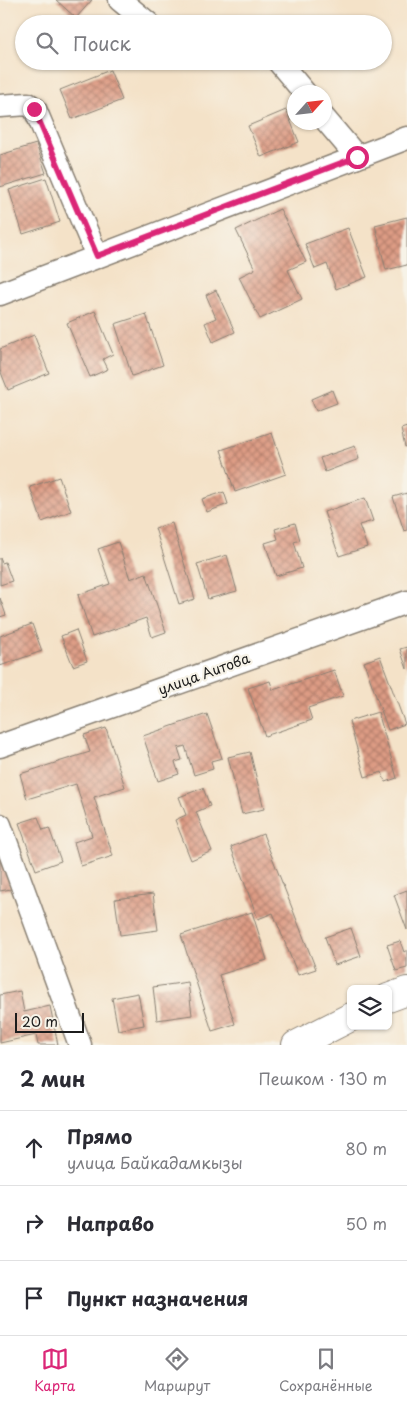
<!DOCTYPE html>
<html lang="ru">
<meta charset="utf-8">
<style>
:root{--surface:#fff;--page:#f7f7f7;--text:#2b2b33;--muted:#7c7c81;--line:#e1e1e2;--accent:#db2777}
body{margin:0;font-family:"Playpen Sans",sans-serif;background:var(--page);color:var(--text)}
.controls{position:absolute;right:15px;bottom:15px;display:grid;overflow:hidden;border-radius:8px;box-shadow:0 1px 4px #0004}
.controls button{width:45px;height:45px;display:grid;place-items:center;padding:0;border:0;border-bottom:1px solid var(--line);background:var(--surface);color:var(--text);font:25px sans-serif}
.compass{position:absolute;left:287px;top:85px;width:45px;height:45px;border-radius:50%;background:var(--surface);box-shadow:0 1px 4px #0004;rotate:63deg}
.scale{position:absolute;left:15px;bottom:12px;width:69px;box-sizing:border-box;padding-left:5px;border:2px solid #1c1c1c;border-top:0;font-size:14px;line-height:18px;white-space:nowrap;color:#1c1c1c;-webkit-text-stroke:4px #f7f3e8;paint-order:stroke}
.stop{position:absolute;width:15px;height:15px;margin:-11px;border:4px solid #db2777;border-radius:50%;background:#fff}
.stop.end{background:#db2777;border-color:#fff;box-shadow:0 1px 5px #0008}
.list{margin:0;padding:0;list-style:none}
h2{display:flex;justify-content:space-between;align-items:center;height:65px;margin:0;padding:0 20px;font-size:21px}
h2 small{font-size:16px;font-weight:400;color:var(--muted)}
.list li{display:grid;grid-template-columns:32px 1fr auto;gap:15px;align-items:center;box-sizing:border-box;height:75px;padding:0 20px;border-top:1px solid var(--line)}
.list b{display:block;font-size:19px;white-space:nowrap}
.list p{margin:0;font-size:16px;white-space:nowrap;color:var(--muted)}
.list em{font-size:16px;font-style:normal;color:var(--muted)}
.icon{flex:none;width:28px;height:28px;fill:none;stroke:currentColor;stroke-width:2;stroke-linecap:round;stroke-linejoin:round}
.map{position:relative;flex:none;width:407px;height:1045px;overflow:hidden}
.search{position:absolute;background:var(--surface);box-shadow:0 1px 4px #0004;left:15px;right:15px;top:15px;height:55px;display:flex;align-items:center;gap:12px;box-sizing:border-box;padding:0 18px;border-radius:28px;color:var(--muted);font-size:19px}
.sheet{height:290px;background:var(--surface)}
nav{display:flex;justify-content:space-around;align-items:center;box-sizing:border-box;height:70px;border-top:1px solid var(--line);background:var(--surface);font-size:14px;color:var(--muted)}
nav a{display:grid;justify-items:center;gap:2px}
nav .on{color:var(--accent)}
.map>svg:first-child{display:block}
</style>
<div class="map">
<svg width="407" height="1045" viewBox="0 0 407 1045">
<defs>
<pattern id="building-cross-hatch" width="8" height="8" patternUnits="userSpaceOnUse" patternTransform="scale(1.25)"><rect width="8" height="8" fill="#dd9b84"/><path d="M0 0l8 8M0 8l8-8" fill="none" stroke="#b27e6b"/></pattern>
</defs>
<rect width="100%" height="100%" fill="#f7f3e8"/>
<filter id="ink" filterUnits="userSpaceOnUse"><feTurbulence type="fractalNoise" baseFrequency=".02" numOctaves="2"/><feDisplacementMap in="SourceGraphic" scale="10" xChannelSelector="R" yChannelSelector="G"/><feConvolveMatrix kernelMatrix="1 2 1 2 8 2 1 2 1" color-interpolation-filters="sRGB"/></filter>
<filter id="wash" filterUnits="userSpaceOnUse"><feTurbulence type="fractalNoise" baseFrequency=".0096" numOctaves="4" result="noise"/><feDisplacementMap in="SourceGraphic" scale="20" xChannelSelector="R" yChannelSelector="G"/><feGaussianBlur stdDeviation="1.12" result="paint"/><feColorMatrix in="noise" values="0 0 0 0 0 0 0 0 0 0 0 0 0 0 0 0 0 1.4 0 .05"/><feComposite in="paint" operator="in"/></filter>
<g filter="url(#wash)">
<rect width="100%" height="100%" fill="#f4e2c8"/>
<g id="blocks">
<g fill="url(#building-cross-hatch)">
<polygon points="56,0 92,0 76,18"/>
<polygon points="110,70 122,100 72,119 60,90"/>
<polygon points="286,110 299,142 261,157 248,126"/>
<polygon points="36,144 46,173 0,187 0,155"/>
<polygon points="46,178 60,222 23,234 9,190"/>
<polygon points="280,209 306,262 288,270 302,299 260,319 239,277 255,269 236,230"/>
<polygon points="407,217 407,265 386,270 375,225"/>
<polygon points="348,228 367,277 336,289 327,264 315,269 305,244"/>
<polygon points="216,290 235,332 213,342 205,323 216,318 206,295"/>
<polygon points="95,311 113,354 103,359 108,369 90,377 67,323"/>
<polygon points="146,314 163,365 132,376 115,324"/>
<polygon points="34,335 49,373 8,390 0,370 0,349"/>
<polygon points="332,390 337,403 316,411 311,399"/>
<polygon points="407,427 407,446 405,447 401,429"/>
<polygon points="272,433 286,474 235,492 221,450"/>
<polygon points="355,446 359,459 325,472 320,458"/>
<polygon points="59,477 71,511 42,522 30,487"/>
<polygon points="224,492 228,504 207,512 202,499"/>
<polygon points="407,493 407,530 404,531 393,497"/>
<polygon points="365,498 373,521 359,525 367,547 339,556 324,512"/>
<polygon points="172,523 195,599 179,604 155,528"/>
<polygon points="295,523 300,540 294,542 302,568 276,576 265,543 278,539 275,529"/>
<polygon points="118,542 130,579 146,573 166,632 152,637 146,618 92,637 78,595 110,584 98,549"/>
<polygon points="227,555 237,591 208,599 197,564"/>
<polygon points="0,558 2,563 5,562 12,581 0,585"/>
<polygon points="0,598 6,615 0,617"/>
<polygon points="32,624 42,651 0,666 0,636"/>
<polygon points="76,630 87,661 73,666 61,636"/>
<polygon points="407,647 407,669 400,649"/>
<polygon points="380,656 405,724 388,730 364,662"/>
<polygon points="334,670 343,696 308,708 312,720 265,736 248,688 270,681 273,690"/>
<polygon points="378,712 397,778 385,782 382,772 365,777 349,721"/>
<polygon points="207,714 222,758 211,761 213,769 194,775 185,746 178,748 182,760 175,762 179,774 158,781 143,736"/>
<polygon points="106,728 125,787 94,797 113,856 81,866 74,842 92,836 76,784 27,799 20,774 90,752 84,735"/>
<polygon points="250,752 264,809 242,814 228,757"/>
<polygon points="203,788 210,806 196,812 212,851 191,860 175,820 186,815 179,797"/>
<polygon points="38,817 43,830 49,828 61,861 36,870 19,823"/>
<polygon points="263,834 316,969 298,975 273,913 258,919 231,847"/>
<polygon points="2,854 11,889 0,891 0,855"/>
<polygon points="407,890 407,930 394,895"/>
<polygon points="153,894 158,930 120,935 115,899"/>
<polygon points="252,912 267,960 219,975 235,1024 212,1031 181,935"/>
<polygon points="351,928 361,956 335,965 325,937"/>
<polygon points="400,941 404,952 407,950 407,968 396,971 387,945"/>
<polygon points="188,982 192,1015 157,1020 153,987"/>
<polygon points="20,991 24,1012 50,1006 58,1045 38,1045 36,1035 0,1043 0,995"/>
<polygon points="138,993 144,1025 118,1030 112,998"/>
</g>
</g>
</g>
<g filter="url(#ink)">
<use href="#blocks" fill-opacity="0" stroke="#887f72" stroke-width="1"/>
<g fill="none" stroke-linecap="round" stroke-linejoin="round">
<defs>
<g id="street">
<polyline points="120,0 149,24"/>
<polyline points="278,61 304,92"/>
<polyline points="0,106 28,104 35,109 97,256"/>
<polyline points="324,118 357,157"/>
<polyline points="0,294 407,138"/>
<polyline points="0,746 407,602"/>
<polyline points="0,825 80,1045"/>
</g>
<g id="primary">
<polyline points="388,998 407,991"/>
<polyline points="296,1045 351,1017"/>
</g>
</defs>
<use href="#street" stroke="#887f72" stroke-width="25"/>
<use href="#primary" stroke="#887f72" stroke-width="30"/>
<use href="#street" stroke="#fff" stroke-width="22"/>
<use href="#primary" stroke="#fff" stroke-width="28"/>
</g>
</g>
<g fill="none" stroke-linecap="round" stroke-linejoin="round" filter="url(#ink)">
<polyline stroke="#db2777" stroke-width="6" points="34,109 97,256 357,157"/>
</g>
<g text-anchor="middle" stroke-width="4.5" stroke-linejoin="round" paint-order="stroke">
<g font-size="14" fill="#1c1c1c" stroke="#f7f3e8">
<text transform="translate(204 674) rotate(-20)" y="5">улица Аитова</text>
</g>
</g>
</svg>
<div class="controls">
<button><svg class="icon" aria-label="layers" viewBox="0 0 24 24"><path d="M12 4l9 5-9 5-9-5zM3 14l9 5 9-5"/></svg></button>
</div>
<svg class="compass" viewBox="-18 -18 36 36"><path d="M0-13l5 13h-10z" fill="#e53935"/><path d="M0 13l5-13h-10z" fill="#7c7c81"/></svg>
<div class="scale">20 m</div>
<div class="stop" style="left:357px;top:157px"></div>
<div class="stop end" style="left:34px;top:109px"></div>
<div class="search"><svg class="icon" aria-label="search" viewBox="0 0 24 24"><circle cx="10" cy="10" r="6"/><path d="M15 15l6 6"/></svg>Поиск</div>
</div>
<section class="sheet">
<h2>2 мин<small>Пешком · 130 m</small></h2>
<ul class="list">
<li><svg class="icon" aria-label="ahead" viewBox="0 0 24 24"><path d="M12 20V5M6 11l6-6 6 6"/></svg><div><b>Прямо</b><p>улица Байкадамкызы</p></div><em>80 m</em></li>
<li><svg class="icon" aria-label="right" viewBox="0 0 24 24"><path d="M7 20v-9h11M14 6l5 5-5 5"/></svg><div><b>Направо</b></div><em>50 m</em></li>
<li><svg class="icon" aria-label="arrive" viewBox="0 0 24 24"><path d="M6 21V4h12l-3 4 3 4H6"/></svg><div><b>Пункт назначения</b></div></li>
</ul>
</section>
<nav>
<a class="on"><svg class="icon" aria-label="map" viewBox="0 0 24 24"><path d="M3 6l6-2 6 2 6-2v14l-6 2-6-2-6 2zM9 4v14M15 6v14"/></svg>Карта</a>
<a><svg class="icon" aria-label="directions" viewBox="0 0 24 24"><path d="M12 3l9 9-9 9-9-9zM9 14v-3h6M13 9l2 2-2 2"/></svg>Маршрут</a>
<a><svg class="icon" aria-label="saved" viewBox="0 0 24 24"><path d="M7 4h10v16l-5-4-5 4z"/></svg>Сохранённые</a>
</nav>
